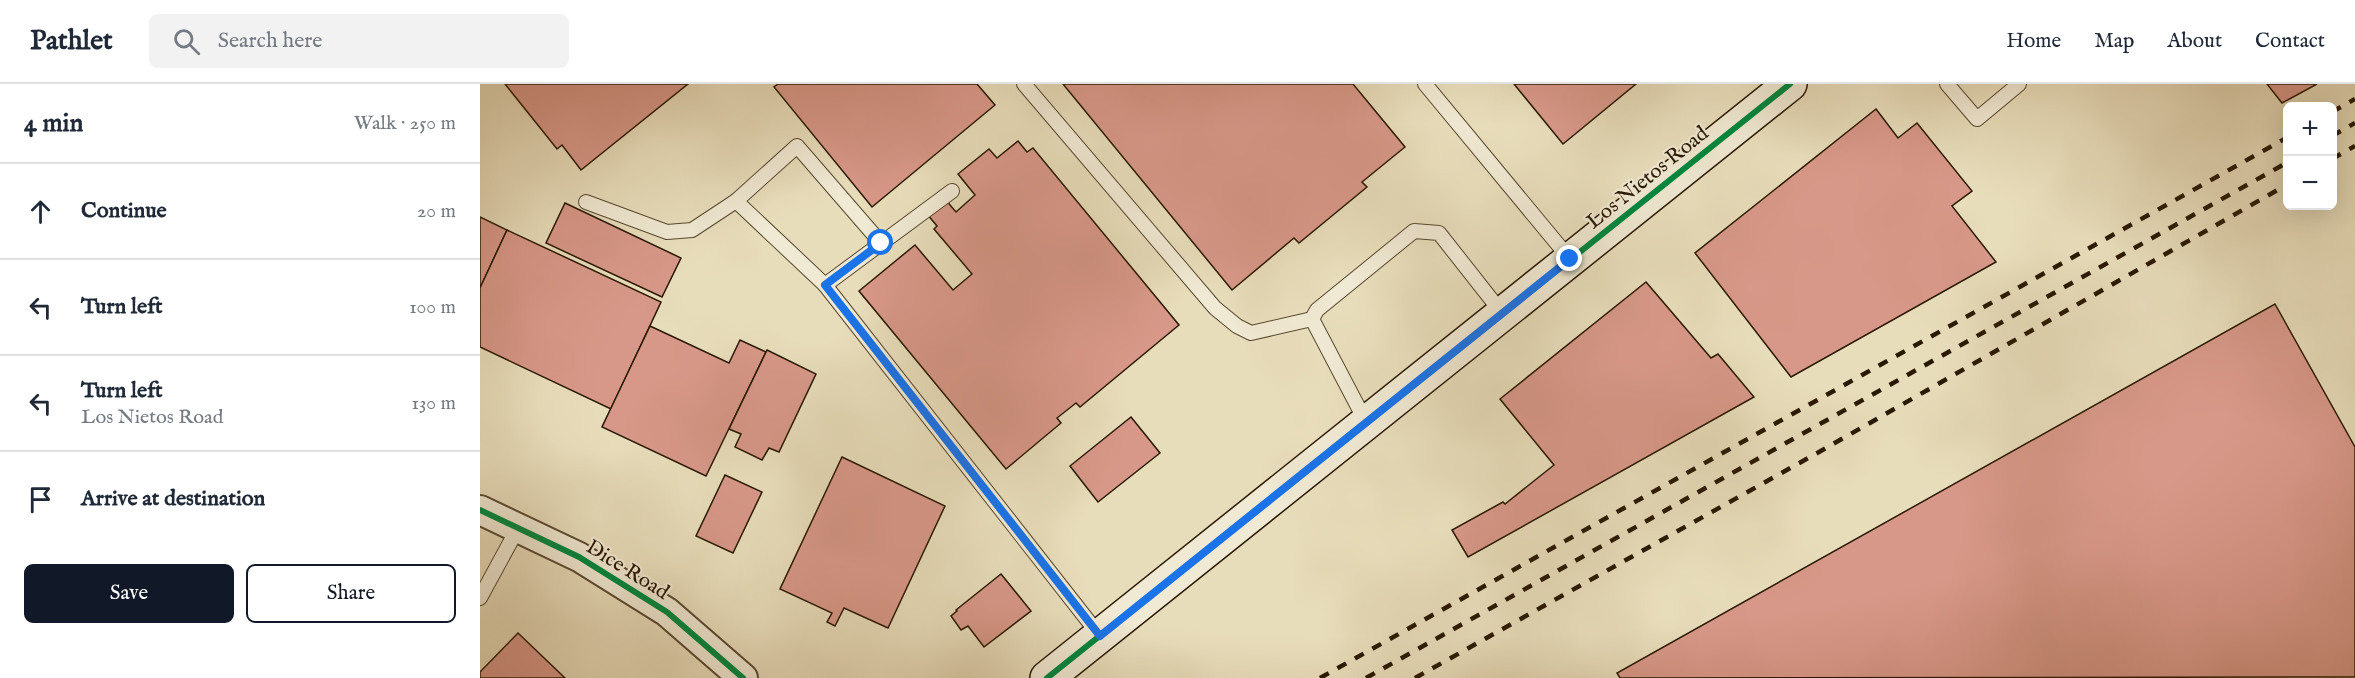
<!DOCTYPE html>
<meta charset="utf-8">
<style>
:root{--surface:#fff;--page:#f2f2f3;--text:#1f2937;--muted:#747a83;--line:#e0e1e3;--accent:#111827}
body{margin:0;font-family:"IM FELL English",serif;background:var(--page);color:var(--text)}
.controls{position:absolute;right:18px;top:18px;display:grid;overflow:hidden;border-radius:9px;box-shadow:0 6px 24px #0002}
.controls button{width:54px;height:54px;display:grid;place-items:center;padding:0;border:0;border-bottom:2px solid var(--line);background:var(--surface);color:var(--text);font:30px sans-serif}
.stop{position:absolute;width:18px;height:18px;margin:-14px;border:4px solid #1a73e8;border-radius:50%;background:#fff}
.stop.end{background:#1a73e8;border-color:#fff;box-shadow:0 2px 6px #0008}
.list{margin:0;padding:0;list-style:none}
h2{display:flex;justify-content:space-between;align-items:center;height:78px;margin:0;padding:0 24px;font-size:26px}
h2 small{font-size:20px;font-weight:400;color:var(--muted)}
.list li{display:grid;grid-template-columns:39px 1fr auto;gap:18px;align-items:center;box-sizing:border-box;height:96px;padding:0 24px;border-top:2px solid var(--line)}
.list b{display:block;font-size:22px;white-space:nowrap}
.list p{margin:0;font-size:20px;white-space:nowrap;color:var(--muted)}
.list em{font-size:20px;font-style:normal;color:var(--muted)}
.actions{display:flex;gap:12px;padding:18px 24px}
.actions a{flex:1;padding:14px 0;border:2px solid var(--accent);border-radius:9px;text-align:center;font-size:21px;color:var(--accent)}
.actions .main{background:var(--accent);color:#fff}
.icon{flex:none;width:33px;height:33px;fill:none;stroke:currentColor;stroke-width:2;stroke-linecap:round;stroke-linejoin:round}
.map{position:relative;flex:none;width:1875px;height:594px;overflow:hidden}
header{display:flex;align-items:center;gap:36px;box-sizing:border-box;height:84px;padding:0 30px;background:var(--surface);border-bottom:2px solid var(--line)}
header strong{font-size:28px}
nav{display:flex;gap:33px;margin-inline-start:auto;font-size:21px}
.search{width:420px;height:54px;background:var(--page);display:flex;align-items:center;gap:15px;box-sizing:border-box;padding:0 21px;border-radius:9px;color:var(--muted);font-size:22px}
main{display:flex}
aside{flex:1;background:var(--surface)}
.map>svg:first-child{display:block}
</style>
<header>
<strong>Pathlet</strong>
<div class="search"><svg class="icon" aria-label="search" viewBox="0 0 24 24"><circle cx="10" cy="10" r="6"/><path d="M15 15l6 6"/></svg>Search here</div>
<nav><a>Home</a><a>Map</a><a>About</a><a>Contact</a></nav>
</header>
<main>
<aside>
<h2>4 min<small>Walk · 250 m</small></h2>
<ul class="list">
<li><svg class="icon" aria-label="ahead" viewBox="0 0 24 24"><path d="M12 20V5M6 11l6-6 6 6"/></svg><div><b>Continue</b></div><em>20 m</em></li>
<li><svg class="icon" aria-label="left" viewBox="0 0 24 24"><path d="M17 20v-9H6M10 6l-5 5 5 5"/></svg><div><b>Turn left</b></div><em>100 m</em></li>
<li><svg class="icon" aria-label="left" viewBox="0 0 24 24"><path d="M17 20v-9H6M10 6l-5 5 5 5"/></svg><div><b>Turn left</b><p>Los Nietos Road</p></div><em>130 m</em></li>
<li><svg class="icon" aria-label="arrive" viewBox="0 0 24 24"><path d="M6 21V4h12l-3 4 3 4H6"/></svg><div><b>Arrive at destination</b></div></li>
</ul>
<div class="actions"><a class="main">Save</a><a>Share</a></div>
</aside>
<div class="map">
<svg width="1875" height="594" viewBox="0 0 1875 594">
<rect width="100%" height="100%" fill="#e8ddbb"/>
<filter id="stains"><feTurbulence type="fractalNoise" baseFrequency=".00333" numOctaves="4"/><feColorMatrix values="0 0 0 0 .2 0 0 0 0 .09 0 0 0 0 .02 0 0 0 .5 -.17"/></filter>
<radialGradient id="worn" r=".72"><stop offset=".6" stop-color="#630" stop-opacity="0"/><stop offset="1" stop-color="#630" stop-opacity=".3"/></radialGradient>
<g fill="#d89889" stroke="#291802" stroke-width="1.5">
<polygon points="25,0 208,0 101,86 82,61 77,65"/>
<polygon points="298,0 497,0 515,21 392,123 294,3"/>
<polygon points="583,0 873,0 925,63 882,98 887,103 819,159 814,154 752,206"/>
<polygon points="1034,0 1156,0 1083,60"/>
<polygon points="1787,0 1837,0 1802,19"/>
<polygon points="1396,25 1418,54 1437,39 1492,107 1472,122 1516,178 1311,293 1215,169"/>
<polygon points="538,57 547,68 553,64 699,241 600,323 596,319 577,334 581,339 526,385 379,207 435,161 473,206 492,190 454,145 457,142 447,130 465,115 476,128 495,111 478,90 509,65 517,74"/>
<polygon points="85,119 201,174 182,213 66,159"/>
<polygon points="0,133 27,146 0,204"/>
<polygon points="27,146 181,218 131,325 0,263 0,204"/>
<polygon points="1166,198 1231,274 1238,270 1274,313 988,473 972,446 1023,418 1025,420 1074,381 1020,315"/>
<polygon points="1795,220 1875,363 1875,593 1140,594 1137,589"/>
<polygon points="170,242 249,279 260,256 286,268 226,392 122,343"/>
<polygon points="287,266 336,290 299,368 289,364 282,376 255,363 261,350 249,345"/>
<polygon points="651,333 680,369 618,418 590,382"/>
<polygon points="362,373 465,422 408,544 364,524 355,542 347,538 352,529 300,505"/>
<polygon points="245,391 282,408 253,469 216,452"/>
<polygon points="521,490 551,527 504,563 488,542 481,546 471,532 477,527 476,526"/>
<polygon points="38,549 85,594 0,594 0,588"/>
</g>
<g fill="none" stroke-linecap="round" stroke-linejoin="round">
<defs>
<g id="lane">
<polyline points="544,0 735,224 757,242 771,249 832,235"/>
<polyline points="945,0 1090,175"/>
<polyline points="1467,0 1497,35 1539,0"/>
<polyline points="472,107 345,201 620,552"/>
<polyline points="106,118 187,148 212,146 256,117"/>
<polyline points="345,201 256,117 317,62 401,159"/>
<polyline points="886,338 832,235 837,226 934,147 959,149 1022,229"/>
<polyline points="0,514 38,444"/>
</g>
<polyline id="street" points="0,426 99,473 187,528 263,594"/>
<polyline id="secondary" points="567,594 1310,0"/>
</defs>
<use href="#lane" stroke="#594930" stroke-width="16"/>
<use href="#street" stroke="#594930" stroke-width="32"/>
<use href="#secondary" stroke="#291802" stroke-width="36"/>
<use href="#lane" stroke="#f0e9d3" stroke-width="14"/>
<use href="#street" stroke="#f0e9d3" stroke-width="28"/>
<use href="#secondary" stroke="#f0e9d3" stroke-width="33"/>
<g stroke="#291802" stroke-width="4.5" stroke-dasharray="10 10" stroke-linecap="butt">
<polyline points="1852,28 1875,15"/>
<polyline points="1852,52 1875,39"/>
<polyline points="1852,75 1875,62"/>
<polyline points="840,594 1808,53"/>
<polyline points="886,594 1808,78"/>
<polyline points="935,594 1339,368 1808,100"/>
</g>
<defs>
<g id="cycleway">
<polyline points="0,426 99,473 187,528 263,594"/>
<polyline points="567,594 1310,0"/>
</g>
</defs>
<use href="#cycleway" stroke="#f0e9d3" stroke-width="10"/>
<use href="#cycleway" stroke="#00873e" stroke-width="6"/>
</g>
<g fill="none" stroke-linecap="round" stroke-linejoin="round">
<polyline stroke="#1a73e8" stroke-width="8" points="401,159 345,201 620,552 1090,175"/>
</g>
<g text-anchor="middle" stroke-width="4.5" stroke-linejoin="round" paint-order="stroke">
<g font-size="21" fill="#291802" stroke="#f0e9d3">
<text transform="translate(1167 93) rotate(-39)" y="7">Los Nietos Road</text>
<text transform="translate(148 485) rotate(32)" y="7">Dice Road</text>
</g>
</g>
<rect width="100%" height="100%" filter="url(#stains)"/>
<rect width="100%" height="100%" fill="url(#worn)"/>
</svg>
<div class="controls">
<button>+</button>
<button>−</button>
</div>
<div class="stop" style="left:401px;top:159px"></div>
<div class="stop end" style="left:1090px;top:175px"></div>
</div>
</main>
